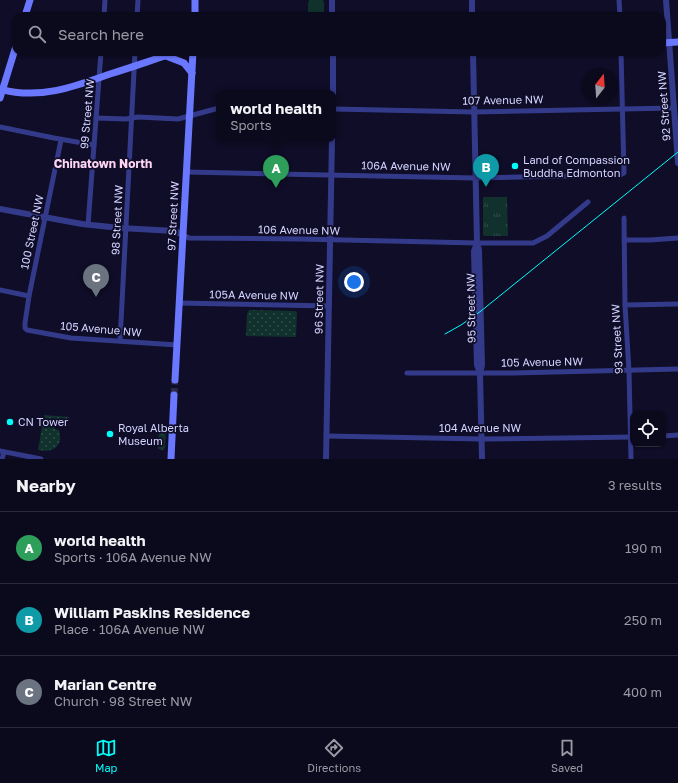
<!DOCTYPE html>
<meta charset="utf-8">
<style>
:root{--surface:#0b0a1d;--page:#19182a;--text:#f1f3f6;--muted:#9a9aa4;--line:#2b2b3b;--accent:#00fefb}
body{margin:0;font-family:"Golos Text",sans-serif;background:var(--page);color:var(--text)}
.controls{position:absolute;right:12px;bottom:12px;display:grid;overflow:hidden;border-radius:8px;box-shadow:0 1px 3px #0004}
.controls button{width:36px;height:36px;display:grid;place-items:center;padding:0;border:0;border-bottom:1px solid var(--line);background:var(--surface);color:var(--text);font:20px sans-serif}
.compass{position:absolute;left:582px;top:68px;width:36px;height:36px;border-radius:50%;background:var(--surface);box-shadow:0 1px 3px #0004;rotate:17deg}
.you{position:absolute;left:354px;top:282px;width:14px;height:14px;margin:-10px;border:3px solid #fff;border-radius:50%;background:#1a73e8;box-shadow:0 0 0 6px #1a73e833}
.badge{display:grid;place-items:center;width:26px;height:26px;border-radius:50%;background:var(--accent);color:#fff;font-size:13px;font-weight:700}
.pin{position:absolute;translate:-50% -33px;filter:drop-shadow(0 1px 2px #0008)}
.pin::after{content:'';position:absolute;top:21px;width:14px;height:12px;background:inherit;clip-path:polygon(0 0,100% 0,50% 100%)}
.popup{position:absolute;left:216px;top:90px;width:120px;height:52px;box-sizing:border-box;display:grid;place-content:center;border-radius:8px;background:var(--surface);filter:drop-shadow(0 1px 3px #0005);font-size:13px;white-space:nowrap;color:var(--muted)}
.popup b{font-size:15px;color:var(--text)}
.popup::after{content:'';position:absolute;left:50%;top:100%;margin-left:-8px;border:8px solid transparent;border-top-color:var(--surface)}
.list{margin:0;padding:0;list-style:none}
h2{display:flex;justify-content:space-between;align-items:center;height:52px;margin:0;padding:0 16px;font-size:17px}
h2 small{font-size:13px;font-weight:400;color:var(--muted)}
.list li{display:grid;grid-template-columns:26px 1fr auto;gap:12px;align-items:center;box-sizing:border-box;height:72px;padding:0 16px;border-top:1px solid var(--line)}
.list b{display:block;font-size:15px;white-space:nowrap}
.list p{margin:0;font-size:13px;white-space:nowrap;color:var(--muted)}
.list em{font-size:13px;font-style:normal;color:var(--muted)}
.icon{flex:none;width:22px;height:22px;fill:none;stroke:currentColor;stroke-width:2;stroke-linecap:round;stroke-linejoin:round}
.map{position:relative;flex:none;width:678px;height:459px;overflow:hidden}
.search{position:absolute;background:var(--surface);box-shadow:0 1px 3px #0004;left:12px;right:12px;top:12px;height:44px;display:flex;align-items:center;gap:10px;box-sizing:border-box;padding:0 14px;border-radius:12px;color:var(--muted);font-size:15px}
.sheet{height:268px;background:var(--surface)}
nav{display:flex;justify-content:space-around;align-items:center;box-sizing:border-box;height:56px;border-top:1px solid var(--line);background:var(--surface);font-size:11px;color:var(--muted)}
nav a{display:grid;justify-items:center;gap:2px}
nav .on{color:var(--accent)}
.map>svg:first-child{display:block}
</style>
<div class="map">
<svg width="678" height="459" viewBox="0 0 678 459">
<defs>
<pattern id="grass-dots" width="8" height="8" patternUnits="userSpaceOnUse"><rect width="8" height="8" fill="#10312c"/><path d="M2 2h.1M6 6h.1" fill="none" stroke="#324e4c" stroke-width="1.8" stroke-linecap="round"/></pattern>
<pattern id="park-tufts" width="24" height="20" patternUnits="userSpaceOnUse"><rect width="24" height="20" fill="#10312c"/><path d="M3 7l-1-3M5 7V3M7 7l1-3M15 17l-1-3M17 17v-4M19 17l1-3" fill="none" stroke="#324e4c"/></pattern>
</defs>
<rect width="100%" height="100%" fill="#0f0d27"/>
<g fill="url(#grass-dots)">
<polygon points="249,310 295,311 297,312 296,337 246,336 247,314"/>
<path d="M44,415l25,2v5h-9l-4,-2 -3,2v3l2,4 4,1c5,17 -6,23 -21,20z"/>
<polygon points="164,426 166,428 165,448 163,450 158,449 159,427"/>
</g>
<polygon fill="url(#park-tufts)" points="483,197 507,197 508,236 485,236 483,235"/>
<polygon fill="#10312c" points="309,0 323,0 324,3 324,16 308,16 308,4"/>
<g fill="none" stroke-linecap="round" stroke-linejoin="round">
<polyline stroke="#2c2b47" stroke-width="7" stroke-dasharray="7 3.5" stroke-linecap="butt" points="174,395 175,380"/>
<g stroke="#343a8a" stroke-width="5">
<polyline points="619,0 620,16"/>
<polyline points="104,16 105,0"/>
<polyline points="137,16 138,0"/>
<polyline points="333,109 474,112 674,108"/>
<polyline points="96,118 126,119 138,117 178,119 219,108"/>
<polyline points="0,127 54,138 94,145"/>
<polyline points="61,140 29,296 25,323 25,328 27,330 71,338 177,345"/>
<polyline points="187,172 475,178 620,175 624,173 621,52"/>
<polyline points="624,218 625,305 629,371 631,459"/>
<polyline points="88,225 101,52"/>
<polyline points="183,235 189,238 300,239 477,243 533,243 547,236 588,202"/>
<polyline points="624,240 650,240 678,238"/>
<polyline points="0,290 29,296"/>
<polyline points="179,303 329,306"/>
<polyline points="625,305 678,304"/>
<polyline points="120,341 135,52"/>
<polyline points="407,373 513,373 678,369"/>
<polyline points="327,436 482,439 633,437"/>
<polyline points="663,436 678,435"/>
<polyline points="0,451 41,459"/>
<polyline points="2,459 4,452"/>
</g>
<g stroke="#343a8a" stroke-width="6">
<polyline points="472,0 472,16"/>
<polyline points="666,0 678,163"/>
<polyline points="332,16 332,0"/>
<polyline points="473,52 477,243 474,251 477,365 480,373 482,459"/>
<polyline points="333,93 333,52"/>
<polyline points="0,209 82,224 120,228 175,231 183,235"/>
<polyline points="477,243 479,250 482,365 480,373"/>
<polyline points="326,459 332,139"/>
</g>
<g stroke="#6a77ff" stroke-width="7">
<polyline points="25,16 30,0"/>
<polyline points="195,16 195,0"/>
<polyline points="662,43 678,42"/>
<polyline points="166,56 184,63 192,73"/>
<path d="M0,89c39,11 74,-2 110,-15 23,-7 45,-15 67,-22"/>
<polyline points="0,98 16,46"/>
<polyline points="175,380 193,52"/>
<polyline points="171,459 174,395"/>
</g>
<polyline stroke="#00fefb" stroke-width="1" points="445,334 461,325 481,311 678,152"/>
</g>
<g fill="#00fefb" stroke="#0f0d27" stroke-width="1.5">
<circle cx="515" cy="166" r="4"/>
<circle cx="10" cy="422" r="4"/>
<circle cx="110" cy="434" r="4"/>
</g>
<g text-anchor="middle" stroke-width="3.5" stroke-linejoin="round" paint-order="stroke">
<g font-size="11" fill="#d3d3ff" stroke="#0f0d27">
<text transform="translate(503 100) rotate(-1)" y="4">107 Avenue NW</text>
<text transform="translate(664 106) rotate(-94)" y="4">92 Street NW</text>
<text transform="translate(87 114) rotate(-85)" y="4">99 Street NW</text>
<text transform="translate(406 166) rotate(1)" y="4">106A Avenue NW</text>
<text transform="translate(173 216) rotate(-87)" y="4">97 Street NW</text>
<text transform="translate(117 220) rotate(-87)" y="4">98 Street NW</text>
<text transform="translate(299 230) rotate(1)" y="4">106 Avenue NW</text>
<text transform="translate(32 232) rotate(-78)" y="4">100 Street NW</text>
<text transform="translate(254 295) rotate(1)" y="4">105A Avenue NW</text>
<text transform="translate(319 299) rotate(-89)" y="4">96 Street NW</text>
<text transform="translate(471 308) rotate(-91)" y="4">95 Street NW</text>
<text transform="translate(101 329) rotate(5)" y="4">105 Avenue NW</text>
<text transform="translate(617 339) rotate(-93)" y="4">93 Street NW</text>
<text transform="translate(542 362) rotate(-1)" y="4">105 Avenue NW</text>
<text x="480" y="432">104 Avenue NW</text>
</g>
<g font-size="11" fill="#d3d3ff" stroke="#0f0d27" text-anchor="start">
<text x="523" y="164">Land of Compassion<tspan x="523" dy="13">Buddha Edmonton</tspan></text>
<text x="18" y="426">CN Tower</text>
<text x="118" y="432">Royal Alberta<tspan x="118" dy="13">Museum</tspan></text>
</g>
<g font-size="12" font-weight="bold" fill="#ffd5f4" stroke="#0f0d27">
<text x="103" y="168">Chinatown North</text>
</g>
</g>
</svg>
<div class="controls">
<button><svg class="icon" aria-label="locate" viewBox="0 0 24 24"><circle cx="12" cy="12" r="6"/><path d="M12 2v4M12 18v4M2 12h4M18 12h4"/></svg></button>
</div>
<svg class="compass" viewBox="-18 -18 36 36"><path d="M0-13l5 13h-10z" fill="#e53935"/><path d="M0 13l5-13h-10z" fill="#9a9aa4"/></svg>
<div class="you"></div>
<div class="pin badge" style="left:276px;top:188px;background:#2e9e5b">A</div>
<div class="popup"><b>world health</b>Sports</div>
<div class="pin badge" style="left:486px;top:187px;background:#0f9aa8">B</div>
<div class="pin badge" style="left:96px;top:297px;background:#6b7280">C</div>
<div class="search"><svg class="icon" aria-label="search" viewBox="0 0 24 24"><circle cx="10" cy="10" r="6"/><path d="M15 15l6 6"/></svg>Search here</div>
</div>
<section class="sheet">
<h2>Nearby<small>3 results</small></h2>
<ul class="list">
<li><span class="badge" style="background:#2e9e5b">A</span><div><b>world health</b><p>Sports · 106A Avenue NW</p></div><em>190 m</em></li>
<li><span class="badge" style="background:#0f9aa8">B</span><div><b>William Paskins Residence</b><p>Place · 106A Avenue NW</p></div><em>250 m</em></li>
<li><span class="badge" style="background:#6b7280">C</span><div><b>Marian Centre</b><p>Church · 98 Street NW</p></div><em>400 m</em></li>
</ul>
</section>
<nav>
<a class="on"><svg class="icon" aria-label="map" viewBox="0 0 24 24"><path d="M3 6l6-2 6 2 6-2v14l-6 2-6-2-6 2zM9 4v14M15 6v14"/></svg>Map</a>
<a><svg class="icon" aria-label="directions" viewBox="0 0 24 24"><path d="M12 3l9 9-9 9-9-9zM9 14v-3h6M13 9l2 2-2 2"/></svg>Directions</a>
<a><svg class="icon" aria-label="saved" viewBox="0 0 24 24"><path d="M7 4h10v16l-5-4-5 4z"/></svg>Saved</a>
</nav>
